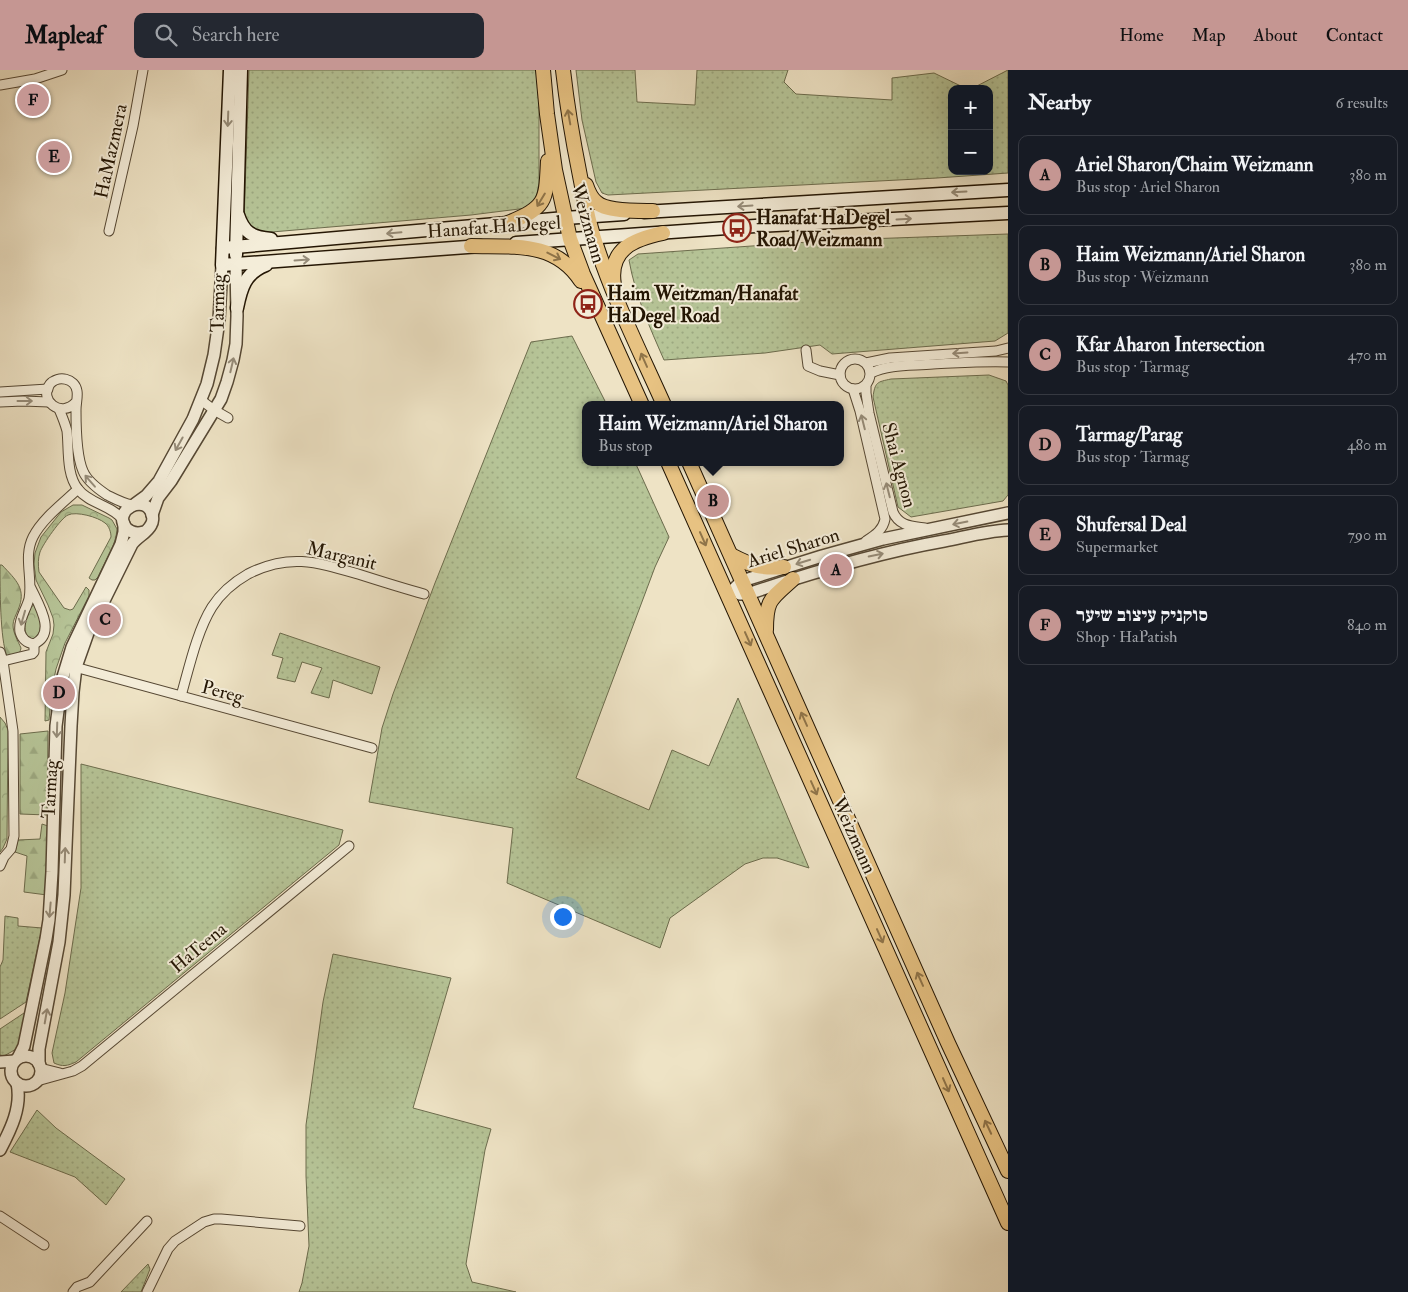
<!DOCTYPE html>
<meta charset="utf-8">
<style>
:root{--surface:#171b24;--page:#242831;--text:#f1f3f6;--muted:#9ea1a6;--line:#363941;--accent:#c59692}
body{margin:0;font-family:"IM FELL Double Pica","Frank Ruhl Libre",serif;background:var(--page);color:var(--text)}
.controls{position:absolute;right:15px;top:15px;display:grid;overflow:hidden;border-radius:10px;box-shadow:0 5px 20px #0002}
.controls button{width:45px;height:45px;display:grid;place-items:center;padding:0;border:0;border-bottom:1px solid var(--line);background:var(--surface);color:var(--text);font:25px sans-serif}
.you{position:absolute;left:562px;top:846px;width:18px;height:18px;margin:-12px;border:4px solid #fff;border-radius:50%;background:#1a73e8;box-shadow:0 0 0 8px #1a73e833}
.badge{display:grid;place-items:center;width:32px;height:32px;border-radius:50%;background:var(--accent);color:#111;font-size:16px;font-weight:700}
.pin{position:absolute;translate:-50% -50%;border:2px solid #fff;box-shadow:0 1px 5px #0006}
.popup{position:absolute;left:582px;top:331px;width:262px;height:65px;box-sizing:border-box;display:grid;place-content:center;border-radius:10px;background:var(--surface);filter:drop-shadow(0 1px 4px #0005);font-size:16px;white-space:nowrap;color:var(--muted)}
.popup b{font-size:19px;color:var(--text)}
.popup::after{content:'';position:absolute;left:50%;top:100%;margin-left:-10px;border:10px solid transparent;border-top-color:var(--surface)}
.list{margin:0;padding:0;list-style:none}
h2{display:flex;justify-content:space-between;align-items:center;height:65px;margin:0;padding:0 20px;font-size:21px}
h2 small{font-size:16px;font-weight:400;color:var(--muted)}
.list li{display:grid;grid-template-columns:32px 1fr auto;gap:15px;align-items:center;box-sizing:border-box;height:80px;margin:0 10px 10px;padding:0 10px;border:1px solid var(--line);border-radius:10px}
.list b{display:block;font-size:19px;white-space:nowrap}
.list p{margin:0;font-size:16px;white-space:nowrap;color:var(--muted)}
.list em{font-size:16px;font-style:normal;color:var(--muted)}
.icon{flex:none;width:28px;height:28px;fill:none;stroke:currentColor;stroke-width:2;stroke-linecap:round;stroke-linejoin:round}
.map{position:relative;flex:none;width:1008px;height:1222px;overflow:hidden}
header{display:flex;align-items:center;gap:30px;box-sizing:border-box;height:70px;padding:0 25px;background:var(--accent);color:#111}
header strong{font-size:24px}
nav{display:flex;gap:28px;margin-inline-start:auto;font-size:18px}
.search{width:350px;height:45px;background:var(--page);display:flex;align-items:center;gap:12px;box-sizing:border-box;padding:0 18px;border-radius:10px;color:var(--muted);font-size:19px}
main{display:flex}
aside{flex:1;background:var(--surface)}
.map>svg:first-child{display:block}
</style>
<header>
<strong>Mapleaf</strong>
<div class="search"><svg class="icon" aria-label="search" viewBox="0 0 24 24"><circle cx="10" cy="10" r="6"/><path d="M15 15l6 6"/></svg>Search here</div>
<nav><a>Home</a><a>Map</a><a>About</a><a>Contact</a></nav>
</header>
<main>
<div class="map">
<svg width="1008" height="1222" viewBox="0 0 1008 1222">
<defs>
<pattern id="grass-dots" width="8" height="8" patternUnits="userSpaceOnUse" patternTransform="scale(1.25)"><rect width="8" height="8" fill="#b6c497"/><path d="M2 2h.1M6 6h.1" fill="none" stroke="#9ca880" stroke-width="1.8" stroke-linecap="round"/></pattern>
<pattern id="forest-firs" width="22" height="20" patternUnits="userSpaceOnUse" patternTransform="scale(1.25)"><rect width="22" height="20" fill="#b6c497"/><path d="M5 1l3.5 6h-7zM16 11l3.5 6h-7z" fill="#9ca880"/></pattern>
<pattern id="park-crowns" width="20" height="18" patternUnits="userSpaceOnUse" patternTransform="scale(1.25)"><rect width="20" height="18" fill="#b6c497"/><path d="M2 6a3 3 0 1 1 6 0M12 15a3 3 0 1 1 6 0" fill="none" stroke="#9ca880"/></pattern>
</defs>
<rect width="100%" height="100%" fill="#eee3c5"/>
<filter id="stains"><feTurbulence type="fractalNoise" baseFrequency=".004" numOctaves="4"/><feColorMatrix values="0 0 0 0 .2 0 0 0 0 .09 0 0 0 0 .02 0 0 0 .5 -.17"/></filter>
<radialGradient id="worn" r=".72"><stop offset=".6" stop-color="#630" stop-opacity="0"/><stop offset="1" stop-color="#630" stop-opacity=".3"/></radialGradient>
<g fill="url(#grass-dots)" stroke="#6c6c4d">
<polygon points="249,0 536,0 539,34 539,113 536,129 527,138 471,145 260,163 244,153"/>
<polygon points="576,0 635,0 637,32 695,35 697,0 788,0 784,12 796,24 892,30 892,8 934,3 967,19 952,19 952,101 989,101 989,19 971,19 1008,0 1008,103 937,108 608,125 602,123 596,112 582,50"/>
<path d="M1008,164v99l-13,8 -163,13 -12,-9 -55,8 -101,7c-14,-32 -29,-65 -35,-100l9,-6 199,-14z"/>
<polygon points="572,266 607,335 586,335 586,392 635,392 669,467 655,497 576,708 649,740 672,680 709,696 738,628 809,798 777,788 763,788 745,794 670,848 660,878 507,813 513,758 369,732 382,658 393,624 435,513 531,272"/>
<path d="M989,305l17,6 2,4v110l-5,6 -92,16 -13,-10 -25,-110c2,-15 4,-15 18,-18z"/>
<polygon points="280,563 380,597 372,624 333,610 329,628 311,623 322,598 302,592 295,612 277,608 283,588 272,585"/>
<path d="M81,694l262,66 -4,15 -263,217c-9,4 -13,5 -22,1l-2,-10 13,-60 16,-105z"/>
<polygon points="5,846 18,848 18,856 42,858 26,932 0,949 0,897 3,890"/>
<polygon points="333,884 451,908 413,1038 491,1059 485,1080 466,1194 472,1212 516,1222 299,1222 302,1213 309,1176 306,1106 306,1055 323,932"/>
<polygon points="27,941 18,978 4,986 0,985 0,959"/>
<polygon points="37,1040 56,1058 125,1109 106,1135 75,1107 10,1082"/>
<polygon points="148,1194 150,1199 141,1222 121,1222"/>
</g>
<g fill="url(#forest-firs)" stroke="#6c6c4d">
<path d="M0,495h2c14,15 25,24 16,45 -2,5 -5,10 -5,15 0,8 5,16 8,23 -1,8 -7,7 -14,8 -7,-16 -7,-69 -7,-91z"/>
<polygon points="48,661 47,745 20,744 20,664"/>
<polygon points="42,754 48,756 47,825 24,822 27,786 15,782 18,770 40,769"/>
</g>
<g fill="url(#park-crowns)" stroke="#6c6c4d">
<path d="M73,435h9l27,13 3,2 5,9 -1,8 -3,9 -15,31 -3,3h-3l-3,-2 22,-41c0,-5 -2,-11 -6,-14 -7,-6 -29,-12 -37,-8 -7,3 -25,29 -28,37 -2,6 -2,13 -1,20l25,36 6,2 3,-1 13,-22 3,3v6l-24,47 -9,26 -4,19 -3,32 -4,1 1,-69 7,-18 1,-9 -1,-7 -5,-13 -12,-25 -2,-16 1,-11 6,-16 20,-25z"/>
<path d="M34,535c5,12 12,25 -1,34 -14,-4 -6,-22 -2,-32z"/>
<polygon points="0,647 5,653 8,660 7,769 3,778 0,782"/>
</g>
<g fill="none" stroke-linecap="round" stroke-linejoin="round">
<defs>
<g id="minor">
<polyline points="0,15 35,9 62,0"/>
<polyline points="109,161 133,56 143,0"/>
<polyline points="806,280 808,296 820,301 840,305"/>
<circle cx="855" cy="304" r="15"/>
<polyline points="866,293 890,288 996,281 1008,278"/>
<path d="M871,303c19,-9 41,-7 62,-9 25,-1 50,-3 75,-2"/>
<path d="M866,315v8l3,20 24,99c6,14 18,14 32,16"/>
<path d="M853,319l7,22 25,108c-2,11 -10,16 -19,22"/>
<polyline points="0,322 48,319"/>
<polyline points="201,330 214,340 228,348"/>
<polyline points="0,332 23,331 49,332"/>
<path d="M76,332c-15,17 -38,-2 -26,-18 8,-9 25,-6 27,7 1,6 -1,12 -1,19 0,17 0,45 7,61 4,10 15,18 24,24 8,4 15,8 25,10"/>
<path d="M59,339c3,7 6,14 8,22 2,18 -1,43 11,58 11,15 34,16 45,31"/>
<path d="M30,516c7,16 28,47 4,58 -7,-1 -12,-5 -14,-12 -2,-12 6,-22 9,-33 4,-21 -6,-42 4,-62 9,-18 30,-34 45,-48"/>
<polyline points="0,582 3,591 13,661 14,766 11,779 4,787 0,796"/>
<polyline points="3,591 32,584 34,582 34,574"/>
<polyline points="71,596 372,678"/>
<path d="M181,626c8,-28 16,-65 31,-89 9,-14 22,-25 36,-33 41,-21 69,-12 110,0 22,7 44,14 66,20"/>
<polyline points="40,998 60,1003"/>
<polyline points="37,1011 73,1001 82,996 349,776"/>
<polyline points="0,1146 44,1175"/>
<polyline points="73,1222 77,1217 90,1212 147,1151"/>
<polyline points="147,1222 168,1179 175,1171 204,1152 214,1149 221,1149 300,1156"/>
</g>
<g id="tertiary">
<polyline points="135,434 146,426 159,411 193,349 207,314 214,285 219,250 222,195"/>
<polyline points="152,445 158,428 171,411 221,329 227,312 233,290 236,274 237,246 236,195"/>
<path d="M740,524h8c65,-22 128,-41 196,-53 21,-4 42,-10 64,-11"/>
<polyline points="728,525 742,511 822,486 883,469 1008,443"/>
<circle cx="26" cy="1001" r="15"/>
<polyline points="18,988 24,976 46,869 49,850 52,802 56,656 62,610 72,577 121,474 124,462 124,454"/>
<polyline points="0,992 15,991"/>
<path d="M39,994v-15l20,-107 5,-47 7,-169 2,-34 3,-25 12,-34 44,-89c5,-7 15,-11 19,-19 2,-3 2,-8 1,-11 -7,-21 -40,-4 -26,14 5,5 12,6 18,4"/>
<path d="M0,1080c11,-21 22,-43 17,-67"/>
</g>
<g id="secondary">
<polyline points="230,0 222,195 481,176"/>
<polyline points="644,142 1008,120"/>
<path d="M238,145c6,18 14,22 33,24"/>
<polyline points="516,173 755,156 1008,143"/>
<polyline points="223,178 565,148 624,144"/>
<polyline points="236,185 241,0"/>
<path d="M237,238c4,-20 8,-35 29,-43"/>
</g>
<g id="primary">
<polyline points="543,0 547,44 555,100 570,169 583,204 642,335"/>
<path d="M563,0c4,36 10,71 17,106 4,20 7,40 13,59 18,59 46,114 71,170"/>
<path d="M586,115c2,6 5,13 10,17 10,10 43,9 57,9"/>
<path d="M508,153c39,-16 38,-22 40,-62"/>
<path d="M471,176c43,1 84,-5 110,35"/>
<path d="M614,215c-6,-36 20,-46 49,-52"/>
<polyline points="668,392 1008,1153"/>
<polyline points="689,392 948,973 1008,1101"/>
<path d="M731,485c21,11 30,14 53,12"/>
<path d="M766,560c0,-31 5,-31 27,-51"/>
</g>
</defs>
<use href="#minor" stroke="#564834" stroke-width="11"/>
<use href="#tertiary" stroke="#564834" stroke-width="14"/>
<use href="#secondary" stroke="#231503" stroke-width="15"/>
<use href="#primary" stroke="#231503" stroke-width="16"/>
<use href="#minor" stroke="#f4edd9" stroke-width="9"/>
<use href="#tertiary" stroke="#f4edd9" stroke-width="11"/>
<use href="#secondary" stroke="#f4edd9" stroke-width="12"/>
<use href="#primary" stroke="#e7c282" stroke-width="14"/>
</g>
<defs><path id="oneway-shaft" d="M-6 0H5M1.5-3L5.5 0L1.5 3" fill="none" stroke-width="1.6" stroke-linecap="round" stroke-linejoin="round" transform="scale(1.25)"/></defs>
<g stroke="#8f7449">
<use href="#oneway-shaft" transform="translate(569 47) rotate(-100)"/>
<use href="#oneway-shaft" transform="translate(541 130) rotate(121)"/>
<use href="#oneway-shaft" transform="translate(554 186) rotate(27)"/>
<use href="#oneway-shaft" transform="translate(644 290) rotate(-114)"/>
<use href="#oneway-shaft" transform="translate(703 469) rotate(66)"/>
<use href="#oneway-shaft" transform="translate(748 569) rotate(66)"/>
<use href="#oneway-shaft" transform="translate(804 649) rotate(-114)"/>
<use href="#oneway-shaft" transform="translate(814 718) rotate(66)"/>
<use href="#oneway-shaft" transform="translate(880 866) rotate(66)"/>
<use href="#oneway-shaft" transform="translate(920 909) rotate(-114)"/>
<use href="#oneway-shaft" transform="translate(946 1015) rotate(66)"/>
<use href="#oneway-shaft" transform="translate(988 1057) rotate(-115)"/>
</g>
<g stroke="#968c79">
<use href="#oneway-shaft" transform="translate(228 49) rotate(92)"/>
<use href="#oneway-shaft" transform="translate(959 122) rotate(177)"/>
<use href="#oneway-shaft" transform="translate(745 136) rotate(176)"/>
<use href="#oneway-shaft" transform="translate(904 149) rotate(-3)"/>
<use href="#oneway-shaft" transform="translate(394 163) rotate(175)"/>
<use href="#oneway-shaft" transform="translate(302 190) rotate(-4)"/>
<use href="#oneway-shaft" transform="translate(960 283) rotate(176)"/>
<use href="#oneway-shaft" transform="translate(232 295) rotate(-77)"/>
<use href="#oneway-shaft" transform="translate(25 331)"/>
<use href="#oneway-shaft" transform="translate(863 352) rotate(-104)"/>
<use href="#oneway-shaft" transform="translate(179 374) rotate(119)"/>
<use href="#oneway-shaft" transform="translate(90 411) rotate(-131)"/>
<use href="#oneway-shaft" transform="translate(888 420) rotate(-104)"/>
<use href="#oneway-shaft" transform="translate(960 453) rotate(169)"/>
<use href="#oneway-shaft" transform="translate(876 485) rotate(-12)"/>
<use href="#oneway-shaft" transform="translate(803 492) rotate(163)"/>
<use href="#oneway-shaft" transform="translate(23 548) rotate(106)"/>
<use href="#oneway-shaft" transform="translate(57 660) rotate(92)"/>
<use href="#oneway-shaft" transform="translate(65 785) rotate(-88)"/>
<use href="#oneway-shaft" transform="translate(50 840) rotate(95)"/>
<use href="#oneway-shaft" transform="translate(46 946) rotate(-80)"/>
</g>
<defs>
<symbol id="bus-ring" viewBox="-11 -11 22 22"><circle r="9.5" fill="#f4edd9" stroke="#8f2418" stroke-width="1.5"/><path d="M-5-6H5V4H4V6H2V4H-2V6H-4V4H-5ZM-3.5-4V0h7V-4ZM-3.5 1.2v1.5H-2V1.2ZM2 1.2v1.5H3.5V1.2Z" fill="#8f2418"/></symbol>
</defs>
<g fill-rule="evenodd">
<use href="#bus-ring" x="721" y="142" width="32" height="32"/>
<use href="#bus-ring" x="572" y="218" width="32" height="32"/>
</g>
<g text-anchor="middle" stroke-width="4" stroke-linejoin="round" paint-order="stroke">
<g font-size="19" fill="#231503" stroke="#f4edd9">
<text transform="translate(110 81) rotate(-78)" y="7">HaMazmera</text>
<text transform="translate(589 153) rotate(74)" y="7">Weizmann</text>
<text transform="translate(494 156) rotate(-4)" y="7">Hanafat HaDegel</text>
<text transform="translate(217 233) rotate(-89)" y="7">Tarmag</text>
<text transform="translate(900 395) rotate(75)" y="7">Shai Agnon</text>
<text transform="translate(793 477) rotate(-17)" y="7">Ariel Sharon</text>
<text transform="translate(342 485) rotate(13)" y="7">Marganit</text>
<text transform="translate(223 621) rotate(15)" y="7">Pereg</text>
<text transform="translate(49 719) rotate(-87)" y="7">Tarmag</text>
<text transform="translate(855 765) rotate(66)" y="7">Weizmann</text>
<text transform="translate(198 877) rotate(-40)" y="7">HaTeena</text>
</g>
<g font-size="19" font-weight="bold" fill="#231503" stroke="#f4edd9" text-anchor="start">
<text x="756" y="154">Hanafat HaDegel<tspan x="756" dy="22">Road/Weizmann</tspan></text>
<text x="607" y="230">Haim Weitzman/Hanafat<tspan x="607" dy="22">HaDegel Road</tspan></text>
</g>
</g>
<rect width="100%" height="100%" filter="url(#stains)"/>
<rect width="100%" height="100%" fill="url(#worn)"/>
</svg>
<div class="controls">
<button>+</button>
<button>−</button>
</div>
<div class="you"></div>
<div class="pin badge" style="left:836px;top:500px">A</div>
<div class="pin badge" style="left:713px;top:431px">B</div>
<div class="popup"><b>Haim Weizmann/Ariel Sharon</b>Bus stop</div>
<div class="pin badge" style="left:105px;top:550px">C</div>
<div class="pin badge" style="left:59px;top:623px">D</div>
<div class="pin badge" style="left:54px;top:87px">E</div>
<div class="pin badge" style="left:33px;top:30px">F</div>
</div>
<aside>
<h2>Nearby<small>6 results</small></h2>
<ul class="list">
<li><span class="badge">A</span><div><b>Ariel Sharon/Chaim Weizmann</b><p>Bus stop · Ariel Sharon</p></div><em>380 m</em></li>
<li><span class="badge">B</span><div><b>Haim Weizmann/Ariel Sharon</b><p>Bus stop · Weizmann</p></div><em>380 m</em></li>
<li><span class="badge">C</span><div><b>Kfar Aharon Intersection</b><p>Bus stop · Tarmag</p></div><em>470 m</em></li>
<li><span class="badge">D</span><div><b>Tarmag/Parag</b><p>Bus stop · Tarmag</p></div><em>480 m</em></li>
<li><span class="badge">E</span><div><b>Shufersal Deal</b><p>Supermarket</p></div><em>790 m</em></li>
<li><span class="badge">F</span><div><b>סוקניק עיצוב שיער</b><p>Shop · HaPatish</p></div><em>840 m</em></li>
</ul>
</aside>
</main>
